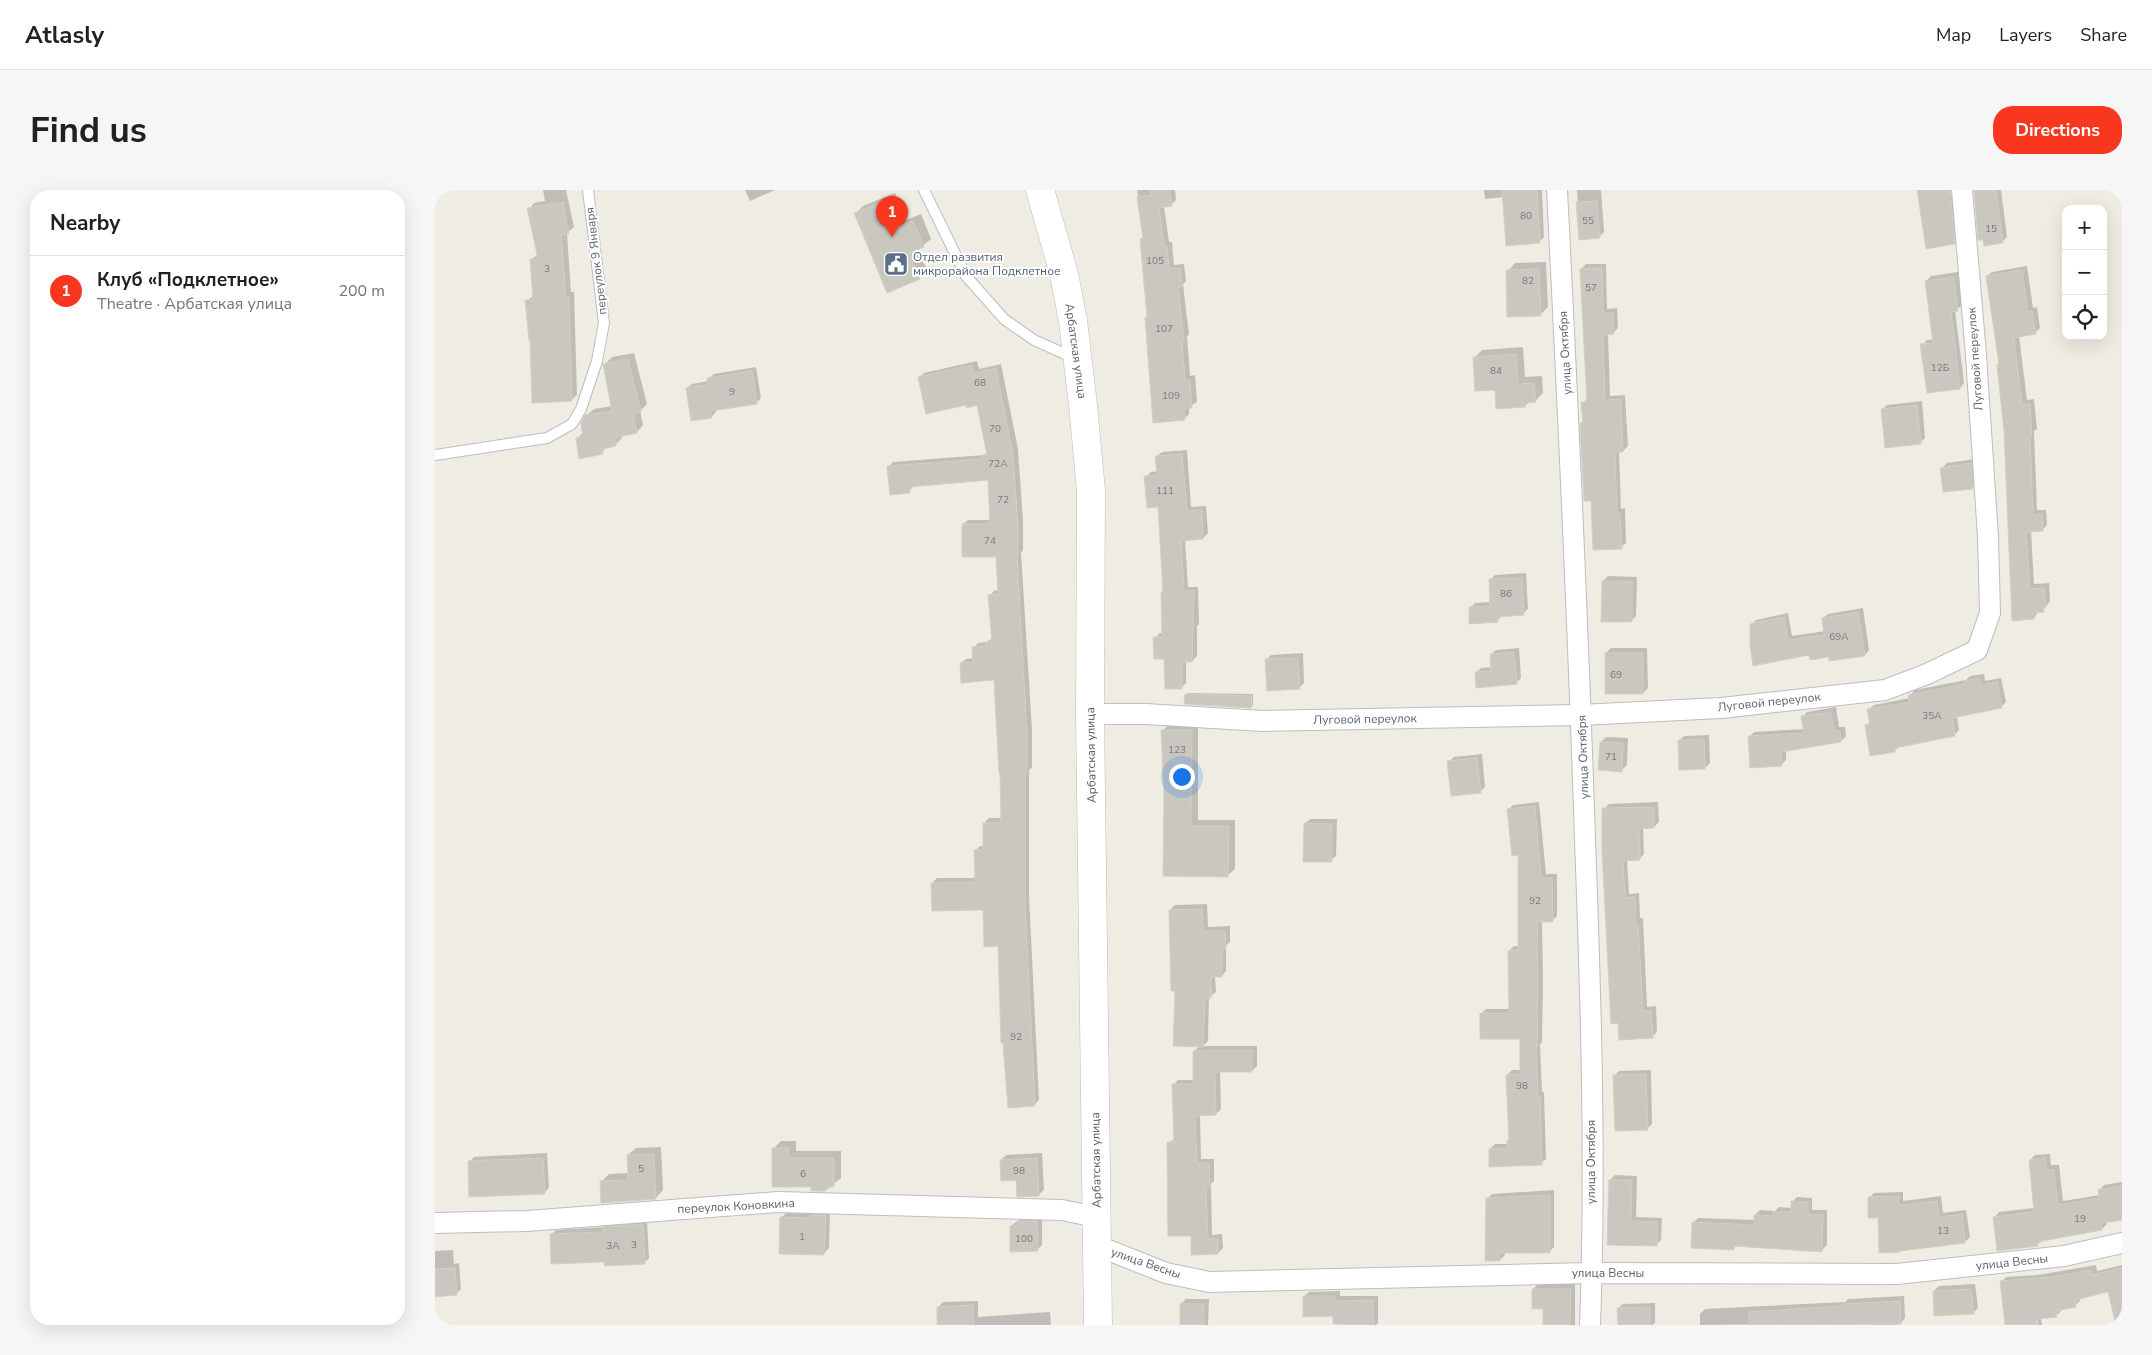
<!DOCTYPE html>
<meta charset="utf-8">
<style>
:root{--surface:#fff;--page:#f6f6f6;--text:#202124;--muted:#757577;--line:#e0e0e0;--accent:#f9371f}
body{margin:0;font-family:"Nunito Sans",sans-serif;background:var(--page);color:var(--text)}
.controls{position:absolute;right:15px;top:15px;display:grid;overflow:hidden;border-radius:10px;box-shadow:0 5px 20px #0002}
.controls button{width:45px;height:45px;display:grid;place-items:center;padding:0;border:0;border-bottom:1px solid var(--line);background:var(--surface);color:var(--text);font:25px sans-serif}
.you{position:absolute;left:746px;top:586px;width:18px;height:18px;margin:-12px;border:4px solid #fff;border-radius:50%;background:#1a73e8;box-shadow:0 0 0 8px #1a73e833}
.badge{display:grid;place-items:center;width:32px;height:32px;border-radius:50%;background:var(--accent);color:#fff;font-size:16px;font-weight:700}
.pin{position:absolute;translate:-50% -41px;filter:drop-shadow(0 1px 2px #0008)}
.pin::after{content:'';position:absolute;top:26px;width:18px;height:15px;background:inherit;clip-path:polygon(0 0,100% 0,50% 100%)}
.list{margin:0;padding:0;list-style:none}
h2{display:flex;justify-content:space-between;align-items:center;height:65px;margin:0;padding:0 20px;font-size:21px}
h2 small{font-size:16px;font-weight:400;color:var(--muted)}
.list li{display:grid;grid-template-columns:32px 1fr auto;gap:15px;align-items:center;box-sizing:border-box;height:70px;padding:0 20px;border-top:1px solid var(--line)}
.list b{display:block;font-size:19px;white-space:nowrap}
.list p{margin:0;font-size:16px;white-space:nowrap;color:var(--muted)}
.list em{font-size:16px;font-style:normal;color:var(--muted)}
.icon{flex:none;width:28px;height:28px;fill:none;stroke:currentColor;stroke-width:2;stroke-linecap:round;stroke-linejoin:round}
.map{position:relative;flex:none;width:1687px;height:1135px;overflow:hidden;border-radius:20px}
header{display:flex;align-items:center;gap:30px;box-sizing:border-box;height:70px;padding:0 25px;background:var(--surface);border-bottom:1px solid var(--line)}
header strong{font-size:24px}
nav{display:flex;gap:28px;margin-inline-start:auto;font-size:18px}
.intro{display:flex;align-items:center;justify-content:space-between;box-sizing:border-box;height:120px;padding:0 30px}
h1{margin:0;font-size:35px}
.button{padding:12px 22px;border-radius:20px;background:var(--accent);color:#fff;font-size:18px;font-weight:700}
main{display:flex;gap:30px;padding:0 30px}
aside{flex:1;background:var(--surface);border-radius:20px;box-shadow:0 5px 20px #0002}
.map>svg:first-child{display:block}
</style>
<header>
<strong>Atlasly</strong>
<nav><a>Map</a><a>Layers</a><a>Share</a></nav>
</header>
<div class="intro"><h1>Find us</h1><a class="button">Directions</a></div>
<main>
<aside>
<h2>Nearby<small></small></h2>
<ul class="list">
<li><span class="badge">1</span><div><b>Клуб «Подклетное»</b><p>Theatre · Арбатская улица</p></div><em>200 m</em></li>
</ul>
</aside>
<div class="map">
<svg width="1687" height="1135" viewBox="0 0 1687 1135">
<rect width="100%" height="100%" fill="#efede3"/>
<g fill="#0003">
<polygon points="108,0 131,0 139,37 132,43 136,102 139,102 142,205 136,210 97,149 92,111 99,105 96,70 103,64 94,19 99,13 110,11"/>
<polygon points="310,0 340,0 315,11"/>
<polygon points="702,0 740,0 741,10 736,15 729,16 734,52 737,52 739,75 749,74 751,91 748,94 754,145 752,146 755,186 760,185 762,212 754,217 754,224 749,229 711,127 714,125 706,49 709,47"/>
<polygon points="1049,0 1107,0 1109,47 1104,52 1069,7 1050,9"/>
<polygon points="1142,0 1166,0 1169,42 1164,47 1145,48"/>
<polygon points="1483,0 1506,0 1507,7 1520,5 1524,48 1519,53"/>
<polygon points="1541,0 1566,0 1572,47 1567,52"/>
<polygon points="460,3 471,30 486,24 496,49 483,59 492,80 484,88 420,24 428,16"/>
<polygon points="1111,72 1113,117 1105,125 1073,81 1080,73"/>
<polygon points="1151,74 1171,74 1172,119 1182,118 1183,138 1178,143 1173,143 1175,206 1190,205 1193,256 1188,261 1184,261 1186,319 1190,318 1191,353 1186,357 1157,309 1147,234 1149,231 1148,213 1153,208 1146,79"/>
<polygon points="1592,76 1598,118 1602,117 1605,138 1600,143 1584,146 1592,210 1599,209 1602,239 1599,241 1602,320 1611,320 1612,335 1607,340 1596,341 1599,394 1614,393 1615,411 1608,421 1604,421 1599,428 1570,241 1563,175 1565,173 1552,86 1557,82"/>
<polygon points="1523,82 1528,115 1520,120 1529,193 1525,198 1487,155 1492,150 1498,149 1491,91 1496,86"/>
<polygon points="1088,157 1090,187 1107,186 1108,203 1100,211 1095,211 1090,216 1061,198 1040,167 1047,160"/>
<polygon points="199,163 212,214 205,221 208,235 202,242 187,245 187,248 180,255 172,257 167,262 142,248 149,242 151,226 159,219 177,216 170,174 177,167"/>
<polygon points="542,171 544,179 566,174 583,259 588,331 588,361 586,362 597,540 597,577 594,580 594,706 604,910 599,915 564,755 549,719 497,693 502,688 541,688 540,661 545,656 549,656 549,633 554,628 567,628 567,582 561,489 526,473 531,469 539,468 538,458 543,453 552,452 557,448 554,406 559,401 564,400 562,365 528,334 533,330 556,330 554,289 479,295 474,302 453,277 458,272 549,265 553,261 543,214 532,213 484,188 489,183"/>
<polygon points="321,177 326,208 321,213 281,219 281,222 276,227 252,198 257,194 274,191 274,188 279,184"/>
<polygon points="1487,211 1490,248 1485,253 1447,220 1452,215"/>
<polygon points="752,260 756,317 771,316 773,343 768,348 750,349 753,397 763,397 764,434 762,436 762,466 757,471 751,471 751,493 746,498 720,448 725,443 729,443 729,401 724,315 711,287 716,282 723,281 722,266 727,262"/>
<polygon points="1541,269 1542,292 1537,297 1507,278 1512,273"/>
<polygon points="1091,383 1093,419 1088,424 1067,426 1062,431 1035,418 1040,413 1056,412 1055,390 1060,385"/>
<polygon points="1173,386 1202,387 1201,426 1196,431 1168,391"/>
<polygon points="1428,418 1434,460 1430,465 1375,464 1316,435 1321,430 1353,423 1357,446 1390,441 1388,428 1393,424"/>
<polygon points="1084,458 1086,488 1081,493 1041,483 1046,478 1057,477 1056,464 1061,460"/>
<polygon points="1176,458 1212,458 1213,498 1208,503 1171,463"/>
<polygon points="868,463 869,493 864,498 831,470 836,465"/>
<polygon points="1549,484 1550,491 1566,488 1571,512 1566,517 1522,526 1524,540 1519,545 1465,555 1460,561 1431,536 1436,531 1434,519 1439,515 1475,508 1475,505 1480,500 1531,490 1535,486"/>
<polygon points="753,503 818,504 818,515 816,517 751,505"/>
<polygon points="1401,517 1404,537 1410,537 1411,546 1406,551 1351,560 1351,570 1346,575 1314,547 1319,542 1369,539 1367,527 1372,522"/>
<polygon points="763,533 763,630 800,630 800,679 793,685 730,607 728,541 734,534"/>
<polygon points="1274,545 1275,573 1270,578 1244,551 1249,546"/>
<polygon points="1171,547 1193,548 1192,575 1187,580 1166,552"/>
<polygon points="1047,564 1050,597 1045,602 1014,572 1019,567"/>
<polygon points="1104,612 1111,684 1122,684 1122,726 1117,731 1107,731 1108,793 1107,853 1105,854 1107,902 1109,902 1111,969 1106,973 1055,959 1060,954 1073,954 1075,949 1072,885 1077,880 1086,880 1086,847 1046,824 1051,819 1075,819 1074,761 1079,756 1084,756 1084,664 1074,619 1078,615"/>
<polygon points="1223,612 1224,632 1219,637 1208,637 1209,664 1204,669 1192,669 1194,704 1204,703 1205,728 1208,728 1212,817 1221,816 1222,842 1217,847 1185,849 1169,619 1174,614"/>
<polygon points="875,629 902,629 901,666 896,670 870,634"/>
<polygon points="772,714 773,737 795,736 795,752 791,756 791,781 787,786 780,786 781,802 774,807 773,851 768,856 822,856 822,876 817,881 785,881 786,919 781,924 765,925 766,969 779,969 779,991 776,994 777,1045 787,1044 788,1058 783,1063 757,1044 734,953 740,948 738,895 743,890 760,890 759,861 765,856 741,799 735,720 740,715"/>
<polygon points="1216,880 1217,934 1212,939 1179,886 1184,881"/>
<polygon points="346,951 361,951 361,961 406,961 406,988 391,1000 377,996 339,958"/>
<polygon points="226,957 228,1000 221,1008 166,992 174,984 194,983 193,965 201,958"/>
<polygon points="112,963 114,998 109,1003 34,972 39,967"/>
<polygon points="607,963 609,1000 602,1006 583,1006 582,989 566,970 571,965"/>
<polygon points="1615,964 1616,975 1624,975 1628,1011 1665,1005 1664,1000 1669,995 1687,992 1687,1029 1671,1031 1672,1034 1667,1039 1608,1049 1602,1055 1560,1027 1564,1022 1600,1018 1595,970 1600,965"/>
<polygon points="1180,985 1202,986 1201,1027 1227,1028 1226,1050 1221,1055 1174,1054 1175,990"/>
<polygon points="1119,1000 1119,1057 1114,1062 1070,1062 1070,1065 1065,1070 1052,1009 1057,1004"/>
<polygon points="1468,1002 1468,1011 1506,1006 1508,1023 1531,1020 1535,1047 1530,1052 1444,1027 1434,1008 1439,1003"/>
<polygon points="1362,1007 1377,1008 1377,1020 1392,1020 1392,1055 1387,1060 1302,1055 1298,1059 1258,1033 1263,1028 1320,1030 1320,1025 1325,1020 1340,1021 1344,1017 1357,1018 1357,1012"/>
<polygon points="381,1020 395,1021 394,1058 389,1063 346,1028 351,1023 378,1024"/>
<polygon points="589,1026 607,1027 607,1055 602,1060 576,1036"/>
<polygon points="212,1030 214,1068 209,1073 171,1070 116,1045 121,1040 169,1037 174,1033"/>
<polygon points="18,1060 19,1074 24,1073 26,1099 21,1104 0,1105 0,1061"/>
<polygon points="1661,1075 1662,1081 1687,1075 1687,1107 1674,1100 1645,1108 1645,1111 1640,1115 1626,1118 1626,1121 1621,1126 1606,1128 1607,1135 1603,1135 1602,1123 1601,1135 1571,1135 1566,1092 1571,1087 1603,1085"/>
<polygon points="1103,1094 1140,1094 1140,1135 1109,1135 1109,1118 1098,1099"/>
<polygon points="1540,1094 1543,1118 1538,1123 1499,1101 1504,1096"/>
<polygon points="905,1101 905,1106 943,1106 943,1133 941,1135 914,1135 914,1133 869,1106 874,1102"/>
<polygon points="1469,1106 1470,1128 1466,1133 1461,1133 1462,1135 1436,1135 1436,1133 1265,1135 1265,1124 1270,1119 1410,1112 1413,1109"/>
<polygon points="751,1109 774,1109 773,1135 747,1135 746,1114"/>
<polygon points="543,1111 543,1127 615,1122 616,1135 504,1135 503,1117 508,1112"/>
<polygon points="1220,1113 1220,1133 1217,1135 1184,1135 1183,1118 1188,1114"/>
</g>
<g fill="#cac7c0" stroke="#d5cfc1">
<polygon points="715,0 734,0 737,16 724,18 729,56 732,56 734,79 745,78 747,97 743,97 749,151 747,151 750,190 755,190 757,218 749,218 750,230 718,233 710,127 712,127 705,49 708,48 702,7 716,5"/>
<polygon points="1067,0 1102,0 1105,53 1071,56"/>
<polygon points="1482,0 1515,0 1520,54 1491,59"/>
<polygon points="1539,0 1561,0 1568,53 1549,56 1548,50 1543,50"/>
<polygon points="452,10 463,37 478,31 489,57 474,64 485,89 452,103 419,23"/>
<polygon points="1162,11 1165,48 1144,50 1141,12"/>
<polygon points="128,12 134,44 126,45 131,107 134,107 137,211 97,213 95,150 94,150 90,110 98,110 95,69 103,69 92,18"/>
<polygon points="1167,78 1168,123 1178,123 1179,144 1168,145 1170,210 1186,209 1188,262 1180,262 1182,323 1185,323 1187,359 1158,360 1156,311 1149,311 1146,253 1145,233 1148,233 1146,212 1152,212 1145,79"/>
<polygon points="1104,79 1106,126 1072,127 1071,80"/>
<polygon points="1587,80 1593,122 1597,121 1601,144 1579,148 1587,214 1595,214 1597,245 1595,245 1598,325 1607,324 1608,341 1591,342 1595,399 1609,398 1611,418 1608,418 1609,422 1599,423 1599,429 1577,431 1569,241 1562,175 1564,174 1551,86"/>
<polygon points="1519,87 1523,121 1516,122 1525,199 1492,203 1485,154 1498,153 1490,91"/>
<polygon points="1081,164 1083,194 1099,193 1101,212 1090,213 1091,217 1061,219 1060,200 1040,201 1038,167"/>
<polygon points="193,169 206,222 198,224 202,243 179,248 181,256 167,259 168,264 144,269 141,248 148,246 146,233 150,225 177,221 168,174"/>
<polygon points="537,175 539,183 561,178 578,265 583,336 583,367 582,367 592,546 592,583 590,583 590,711 600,916 573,918 568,853 566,853 563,756 549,757 548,720 497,721 496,693 540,692 539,660 548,660 548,633 566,632 565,583 564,583 559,490 526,493 525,473 538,472 537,457 551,456 550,452 557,452 553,405 563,404 561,367 527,367 527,334 555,334 553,290 474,297 475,303 455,305 452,276 547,269 547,265 552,265 542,215 532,218 531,215 491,224 483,187"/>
<polygon points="317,181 322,214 276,221 277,228 256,231 251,198 273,194 272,188"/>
<polygon points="1482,215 1486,254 1450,258 1446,219"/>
<polygon points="747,264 752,321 767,320 768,349 746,351 749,401 759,401 757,472 747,472 747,499 730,499 729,469 719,469 718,447 727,447 726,402 728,402 723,317 712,318 709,286 722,285 720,266"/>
<polygon points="1536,273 1538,299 1508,302 1505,278"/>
<polygon points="1087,388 1089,425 1063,427 1063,432 1034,434 1034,417 1055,416 1054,389"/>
<polygon points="1167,391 1197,391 1197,432 1166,432"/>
<polygon points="1423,422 1430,466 1394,471 1394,467 1375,470 1374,465 1318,476 1315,455 1315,434 1349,427 1353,450 1389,445 1387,428"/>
<polygon points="1079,462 1082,494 1041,498 1040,482 1056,481 1055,464"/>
<rect x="1170" y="463" width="38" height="41"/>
<polygon points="863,468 865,499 832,501 830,469"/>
<polygon points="1544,488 1546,495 1562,492 1567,518 1517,528 1520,546 1460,558 1460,562 1435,566 1430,535 1435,534 1432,519 1475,512 1473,505 1530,494 1529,491"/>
<polygon points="750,504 817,506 816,518 749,514"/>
<polygon points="1396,522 1399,541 1405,541 1406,552 1346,562 1347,576 1315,578 1313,546 1369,543 1366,526"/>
<polygon points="726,540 757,540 756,636 794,636 793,687 728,686 729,607"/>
<polygon points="1269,549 1270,579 1244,580 1243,550"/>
<polygon points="1165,552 1188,553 1187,582 1163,580"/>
<polygon points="1042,568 1046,603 1016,606 1012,571"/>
<polygon points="1100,616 1106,688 1117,688 1118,732 1102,732 1103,798 1102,859 1101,859 1103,906 1105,906 1107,975 1054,977 1054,959 1072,958 1072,950 1074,950 1071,885 1085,884 1085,849 1045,849 1045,823 1074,823 1073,761 1083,760 1083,665 1077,666 1072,619"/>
<polygon points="1219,617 1219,638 1204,639 1205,670 1188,671 1190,708 1200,707 1201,733 1203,733 1208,821 1216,820 1218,848 1184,850 1183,833 1176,834 1167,661 1167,618"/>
<polygon points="869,633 897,634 897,672 868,672"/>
<polygon points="767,719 768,741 790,741 791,758 787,759 787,787 776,787 776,808 770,808 768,857 738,856 740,801 736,801 734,720"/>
<polygon points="817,860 817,882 780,882 781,925 760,926 762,973 774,973 775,997 771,997 773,1049 783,1049 783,1064 756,1065 756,1046 733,1046 732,952 739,952 737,894 758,894 758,861"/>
<polygon points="1211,884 1213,940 1180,941 1178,885"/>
<polygon points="337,958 354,958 354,968 399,968 399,997 391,997 391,1001 376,1001 376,997 337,997"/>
<polygon points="219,964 221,1009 166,1013 165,991 193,990 192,965"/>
<polygon points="108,968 110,1004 34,1007 33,971"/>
<polygon points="602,968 604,1006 582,1007 581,990 566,991 565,970"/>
<polygon points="1610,968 1612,980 1619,979 1623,1015 1664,1008 1663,1000 1687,996 1687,1030 1666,1033 1667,1040 1602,1052 1603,1056 1562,1061 1558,1027 1599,1022 1594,970"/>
<polygon points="1174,990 1197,990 1196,1031 1222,1032 1222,1056 1172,1055"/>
<polygon points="1115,1005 1115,1063 1065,1063 1065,1071 1050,1071 1051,1008"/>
<polygon points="1464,1006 1464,1015 1502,1011 1504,1027 1527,1024 1530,1053 1465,1061 1465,1062 1444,1063 1443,1028 1433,1028 1433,1007"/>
<polygon points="1356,1011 1373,1012 1373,1024 1388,1025 1387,1062 1299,1056 1299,1060 1256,1058 1257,1032 1319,1035 1319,1025 1338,1026 1338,1022 1356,1022"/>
<polygon points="375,1025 391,1025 389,1065 344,1064 345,1027 375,1028"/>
<polygon points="583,1031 602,1031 603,1061 575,1062 575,1036 583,1035"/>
<polygon points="208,1034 210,1074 170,1076 169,1072 116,1074 115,1044 168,1042 167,1037"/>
<polygon points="20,1078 22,1105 0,1107 0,1079"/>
<polygon points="1687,1078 1687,1135 1681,1135 1673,1102 1640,1110 1641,1117 1621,1121 1622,1127 1602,1129 1602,1135 1570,1135 1565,1091 1616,1087 1656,1080 1657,1085"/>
<polygon points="1097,1099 1136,1099 1135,1135 1108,1135 1108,1119 1097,1119"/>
<polygon points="1536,1099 1539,1124 1499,1126 1498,1101"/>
<polygon points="868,1106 901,1106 900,1111 938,1110 939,1135 898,1134 898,1126 868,1127"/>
<polygon points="1465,1111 1466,1134 1314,1135 1314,1122 1407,1116 1407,1114"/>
<rect x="745" y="1114" width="24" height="21"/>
<polygon points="538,1115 539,1135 502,1135 502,1117"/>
<polygon points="1215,1117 1215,1135 1183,1135 1182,1118"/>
</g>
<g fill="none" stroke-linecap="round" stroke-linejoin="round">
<defs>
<g id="lane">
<polyline points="489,0 531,86 569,129 599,150 639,168"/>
<polyline points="0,265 112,248 137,234 146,219 162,171 169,133 153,0"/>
</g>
<g id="street">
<path d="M1122,0c11,217 21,433 28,650 6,161 11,324 5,485"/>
<polyline points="655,524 711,524 828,531 1146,525 1286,518 1450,500 1492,484 1542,460 1555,423 1553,347 1541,165 1527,0"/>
<polyline points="0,1033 92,1031 343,1012 627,1020 661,1027"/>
<polyline points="663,1056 731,1083 774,1092 1157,1083 1462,1084 1629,1066 1687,1053"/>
</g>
<polyline id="secondary" points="605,0 629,84 638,131 648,215 656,301 655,524 663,1135"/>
</defs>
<use href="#lane" stroke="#bbbdc3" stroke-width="12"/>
<use href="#street" stroke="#bbbdc3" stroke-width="22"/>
<use href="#secondary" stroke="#b9bcc3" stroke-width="29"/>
<use href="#lane" stroke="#fff" stroke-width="10"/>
<use href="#street" stroke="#fff" stroke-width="20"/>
<use href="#secondary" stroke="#fff" stroke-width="28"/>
</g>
<defs>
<symbol id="civic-square" viewBox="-11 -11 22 22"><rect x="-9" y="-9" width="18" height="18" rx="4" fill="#5c6f8a" stroke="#fff"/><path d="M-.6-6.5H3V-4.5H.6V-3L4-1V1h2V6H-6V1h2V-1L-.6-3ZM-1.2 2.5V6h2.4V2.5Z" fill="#fff"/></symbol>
</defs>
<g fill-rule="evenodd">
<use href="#civic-square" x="447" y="60" width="28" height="28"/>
</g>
<g text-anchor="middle" stroke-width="4" stroke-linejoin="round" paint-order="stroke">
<g font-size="10" fill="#77797c">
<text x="1091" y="29">80</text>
<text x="1153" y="34">55</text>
<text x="1556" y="42">15</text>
<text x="720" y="74">105</text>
<text x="112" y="82">3</text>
<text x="1093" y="94">82</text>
<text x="1156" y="101">57</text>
<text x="729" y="142">107</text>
<text x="1505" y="181">12Б</text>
<text x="1061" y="184">84</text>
<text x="545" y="196">68</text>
<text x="297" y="205">9</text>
<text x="736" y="209">109</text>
<text x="560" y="242">70</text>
<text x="563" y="277">72А</text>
<text x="730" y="304">111</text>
<text x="568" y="313">72</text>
<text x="555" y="354">74</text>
<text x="1071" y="407">86</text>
<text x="1404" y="450">69А</text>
<text x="1181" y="488">69</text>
<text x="1497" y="529">35А</text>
<text x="742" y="563">123</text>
<text x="1176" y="570">71</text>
<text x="1100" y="714">92</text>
<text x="581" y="850">92</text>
<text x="1087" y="899">98</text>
<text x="206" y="982">5</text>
<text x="584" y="984">98</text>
<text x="368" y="987">6</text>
<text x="1645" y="1032">19</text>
<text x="1508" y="1044">13</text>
<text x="367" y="1050">1</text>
<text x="589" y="1052">100</text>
<text x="199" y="1058">3</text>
<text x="178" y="1059">3А</text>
</g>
<g font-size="12" fill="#4e5e75" stroke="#fff" text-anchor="start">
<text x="478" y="71">Отдел развития<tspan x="478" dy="14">микрорайона Подклетное</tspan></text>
</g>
<g font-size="12" fill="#5b5f65" stroke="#fff">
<text transform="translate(161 71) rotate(-97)" y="4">переулок 9 Января</text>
<text transform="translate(641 161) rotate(82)" y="4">Арбатская улица</text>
<text transform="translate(1130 163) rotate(-93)" y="4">улица Октября</text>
<text transform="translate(1540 169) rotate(-94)" y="4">Луговой переулок</text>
<text transform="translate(1334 512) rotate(-6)" y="4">Луговой переулок</text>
<text transform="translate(930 529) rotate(-1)" y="4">Луговой переулок</text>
<text transform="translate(656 565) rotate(-91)" y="4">Арбатская улица</text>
<text transform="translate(1148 567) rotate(-92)" y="4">улица Октября</text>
<text transform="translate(661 970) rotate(-91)" y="4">Арбатская улица</text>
<text transform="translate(1156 972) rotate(-90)" y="4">улица Октября</text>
<text transform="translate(301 1016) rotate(-3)" y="4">переулок Коновкина</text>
<text transform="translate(1577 1072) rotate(-6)" y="4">улица Весны</text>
<text transform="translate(711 1073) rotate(19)" y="4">улица Весны</text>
<text x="1173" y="1087">улица Весны</text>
</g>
</g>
</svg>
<div class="controls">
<button>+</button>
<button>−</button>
<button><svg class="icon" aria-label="locate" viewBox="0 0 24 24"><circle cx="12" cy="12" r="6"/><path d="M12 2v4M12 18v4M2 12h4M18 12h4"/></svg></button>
</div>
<div class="you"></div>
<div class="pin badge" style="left:457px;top:47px">1</div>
</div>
</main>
